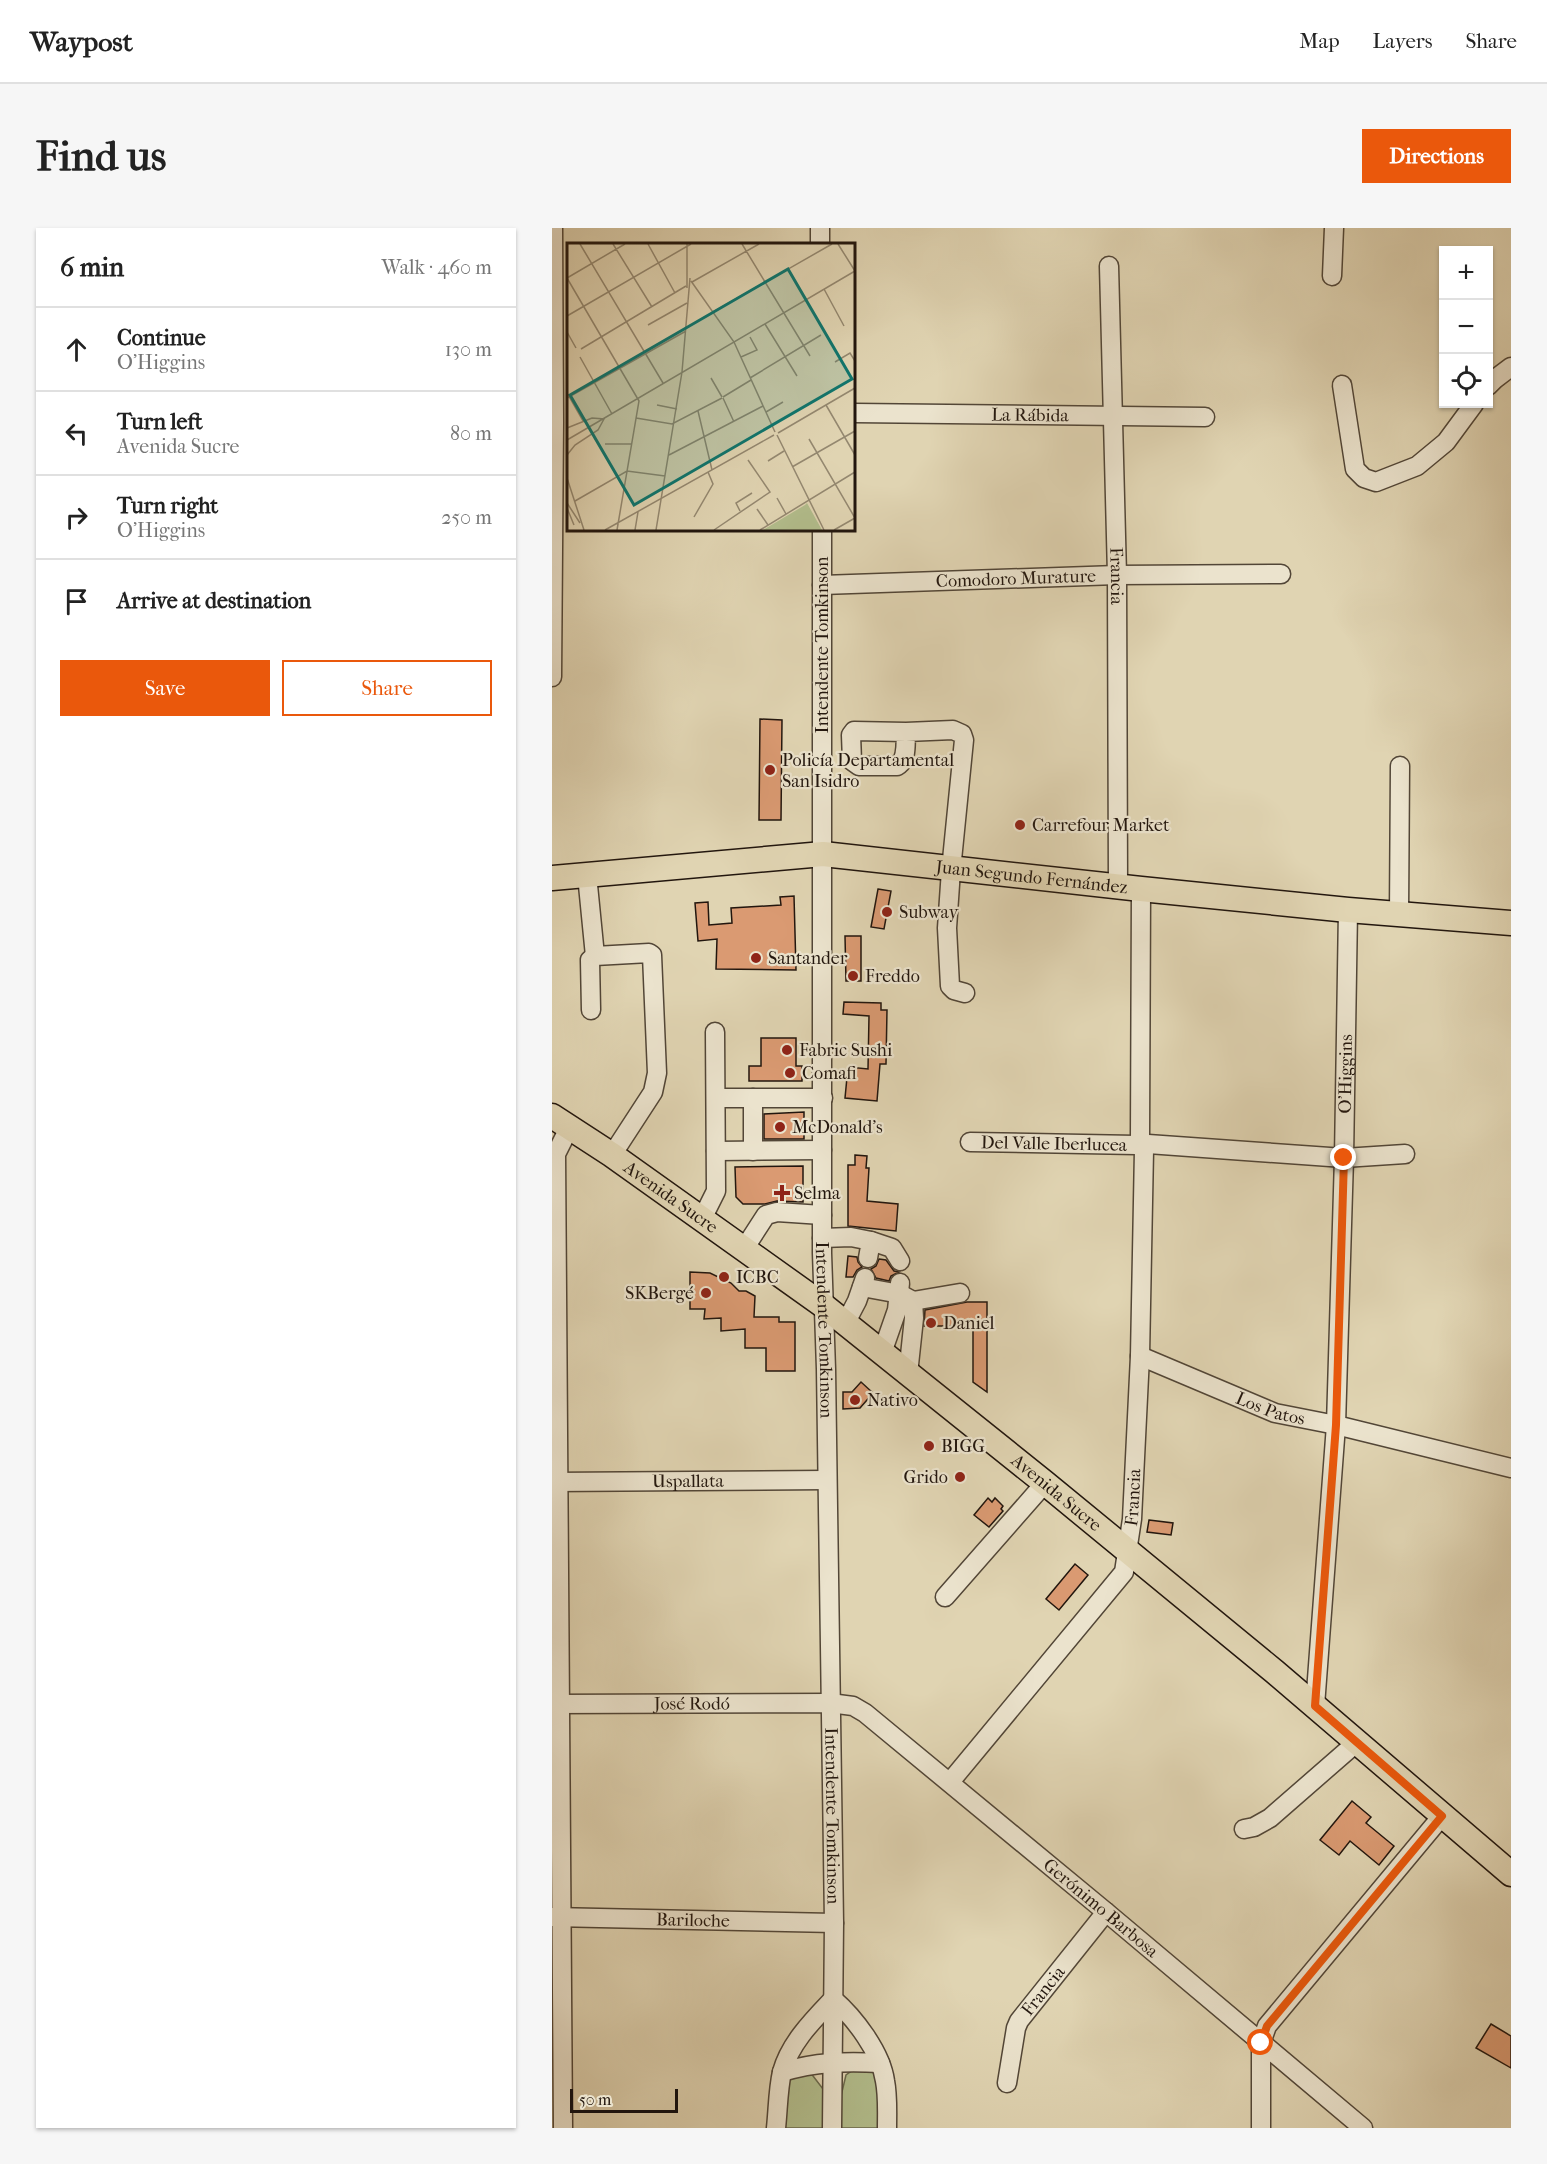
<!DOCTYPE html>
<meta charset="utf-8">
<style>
:root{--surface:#fff;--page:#f6f6f6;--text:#222;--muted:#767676;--line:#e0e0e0;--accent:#ea580c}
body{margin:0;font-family:"IM FELL French Canon",serif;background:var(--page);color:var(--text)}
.controls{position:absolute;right:18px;top:18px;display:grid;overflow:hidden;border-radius:0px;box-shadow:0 2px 4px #0004}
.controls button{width:54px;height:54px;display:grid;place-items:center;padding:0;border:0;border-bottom:2px solid var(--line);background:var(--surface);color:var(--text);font:30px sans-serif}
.scale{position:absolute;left:18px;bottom:15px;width:108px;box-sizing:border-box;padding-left:6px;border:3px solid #22160e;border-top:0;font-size:16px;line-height:21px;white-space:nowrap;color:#22160e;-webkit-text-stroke:4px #ebe3cd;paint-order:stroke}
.stop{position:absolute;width:18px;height:18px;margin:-14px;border:4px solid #ea580c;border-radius:50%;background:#fff}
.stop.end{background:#ea580c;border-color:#fff;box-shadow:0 2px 6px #0008}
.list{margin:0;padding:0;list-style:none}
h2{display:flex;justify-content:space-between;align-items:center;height:78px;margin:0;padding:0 24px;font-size:26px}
h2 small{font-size:20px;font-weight:400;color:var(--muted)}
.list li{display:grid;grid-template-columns:39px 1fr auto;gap:18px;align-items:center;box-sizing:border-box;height:84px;padding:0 24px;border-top:2px solid var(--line)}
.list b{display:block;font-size:22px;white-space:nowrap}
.list p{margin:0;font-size:20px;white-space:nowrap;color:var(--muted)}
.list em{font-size:20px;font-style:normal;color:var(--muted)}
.actions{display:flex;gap:12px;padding:18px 24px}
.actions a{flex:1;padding:14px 0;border:2px solid var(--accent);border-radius:0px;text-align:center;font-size:21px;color:var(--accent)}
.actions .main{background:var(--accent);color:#fff}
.icon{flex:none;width:33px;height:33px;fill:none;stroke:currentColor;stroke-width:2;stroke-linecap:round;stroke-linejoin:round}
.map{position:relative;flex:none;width:959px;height:1900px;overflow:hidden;border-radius:0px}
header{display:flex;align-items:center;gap:36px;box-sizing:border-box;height:84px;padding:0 30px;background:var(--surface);border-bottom:2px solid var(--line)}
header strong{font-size:28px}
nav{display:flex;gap:33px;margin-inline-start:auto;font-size:21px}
.intro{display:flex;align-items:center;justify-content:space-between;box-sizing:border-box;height:144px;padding:0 36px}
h1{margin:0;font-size:42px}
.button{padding:15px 27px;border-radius:0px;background:var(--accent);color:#fff;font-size:21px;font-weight:700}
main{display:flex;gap:36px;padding:0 36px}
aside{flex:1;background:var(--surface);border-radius:0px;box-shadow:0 2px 4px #0004}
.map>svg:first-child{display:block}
</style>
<header>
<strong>Waypost</strong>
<nav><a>Map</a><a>Layers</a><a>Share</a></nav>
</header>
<div class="intro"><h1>Find us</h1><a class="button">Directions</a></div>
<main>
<aside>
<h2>6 min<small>Walk · 460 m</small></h2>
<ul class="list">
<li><svg class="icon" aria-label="ahead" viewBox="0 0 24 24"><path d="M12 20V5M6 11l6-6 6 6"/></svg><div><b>Continue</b><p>O'Higgins</p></div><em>130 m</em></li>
<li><svg class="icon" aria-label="left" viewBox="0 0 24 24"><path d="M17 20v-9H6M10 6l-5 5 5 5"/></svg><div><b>Turn left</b><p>Avenida Sucre</p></div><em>80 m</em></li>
<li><svg class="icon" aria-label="right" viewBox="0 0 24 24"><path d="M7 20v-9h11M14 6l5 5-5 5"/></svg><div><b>Turn right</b><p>O'Higgins</p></div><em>250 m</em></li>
<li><svg class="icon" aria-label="arrive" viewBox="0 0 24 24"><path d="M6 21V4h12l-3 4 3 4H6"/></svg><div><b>Arrive at destination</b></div></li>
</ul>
<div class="actions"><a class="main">Save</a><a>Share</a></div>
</aside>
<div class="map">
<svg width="959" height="1900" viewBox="0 0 959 1900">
<rect width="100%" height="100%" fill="#e0d4b2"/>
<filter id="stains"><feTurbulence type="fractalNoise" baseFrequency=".00333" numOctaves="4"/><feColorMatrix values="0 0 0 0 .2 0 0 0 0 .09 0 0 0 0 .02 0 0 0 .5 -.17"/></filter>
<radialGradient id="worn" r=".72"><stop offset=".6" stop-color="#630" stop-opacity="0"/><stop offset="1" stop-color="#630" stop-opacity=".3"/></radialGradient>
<g fill="#b2bd8c" stroke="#6a6a4d" stroke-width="1.5">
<polygon points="304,1840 317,1841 324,1847 331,1900 288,1900 289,1868 294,1847"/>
<polygon points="258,1844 271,1861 273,1900 228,1900 234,1857 240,1846"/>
</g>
<g fill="#da9a72" stroke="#22160e" stroke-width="1.5">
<polygon points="208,491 230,492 229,592 207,592"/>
<polygon points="326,661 339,663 332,701 319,699"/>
<polygon points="242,668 244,742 164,741 165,711 146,713 143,675 156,674 157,697 180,695 179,680 229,677 228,669"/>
<polygon points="293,708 309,708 309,753 294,753"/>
<polygon points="292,774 329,775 329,782 335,782 334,836 328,836 325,873 293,870 296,839 316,841 317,788 291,786"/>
<polygon points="209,810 244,810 244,838 250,838 250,853 197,853 197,838 209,838"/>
<polygon points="252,884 252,911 212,911 212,886"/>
<polygon points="303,927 315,928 314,940 317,940 315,973 346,976 344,1003 296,998 296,937 303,937"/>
<polygon points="251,938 251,974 225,973 213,976 191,976 184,969 183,939"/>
<polygon points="296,1028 305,1029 306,1034 310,1039 305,1042 301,1049 294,1049"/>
<polygon points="327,1031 334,1032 342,1043 347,1044 339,1048 337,1053 324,1050 319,1041 324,1038"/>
<polygon points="138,1044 158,1045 179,1055 187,1063 194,1063 203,1068 202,1089 227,1089 227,1094 243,1094 243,1143 214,1143 214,1120 193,1120 193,1101 169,1103 169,1090 152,1091 153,1081 138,1081"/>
<polygon points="415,1074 435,1074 435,1164 421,1154 421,1098 372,1098 373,1082"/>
<polygon points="309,1154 321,1165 308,1180 291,1181 291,1164 300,1164"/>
<polygon points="436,1270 440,1274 443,1270 451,1278 449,1281 451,1283 437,1299 422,1287"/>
<polygon points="597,1292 621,1295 619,1307 595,1304"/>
<polygon points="523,1336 536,1347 507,1382 494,1371"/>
<polygon points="800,1573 819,1589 814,1595 842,1618 827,1637 798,1613 787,1627 768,1612"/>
<polygon points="939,1796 959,1808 959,1840 924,1820"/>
</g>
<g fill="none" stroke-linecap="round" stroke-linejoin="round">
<defs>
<g id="minor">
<polyline points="268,0 268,16"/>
<path id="s1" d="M557,38l8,309 1,311"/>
<polyline points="780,48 782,0"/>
<polyline points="790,157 803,241 812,250 824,254 865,238 894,214 922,176"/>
<polyline points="936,158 943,151 959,139"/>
<path id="s2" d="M302,185l351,4"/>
<path id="s3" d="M270,302v723l4,116 8,554 -2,205"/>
<path id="s4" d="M270,357l295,-10 164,-1"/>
<polyline points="0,449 2,194 1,0"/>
<path d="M354,504c-1,11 2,28 -9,34h-38l-7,-5 -1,-26 3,-4 52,1 47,-2 9,4 2,6 -13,130 -4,58 3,58 4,4 11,3"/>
<polyline points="35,647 43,728 97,725 100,727 105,845 101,864 60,927"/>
<polyline points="847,686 848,538"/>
<polyline points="39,782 38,732 43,728"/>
<polyline points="164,870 271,870"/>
<polyline points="201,870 201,923"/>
<polyline points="588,911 589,661"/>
<path id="s5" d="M418,914l166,3"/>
<polyline points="596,916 792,930 853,926"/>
<polyline points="164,923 270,922"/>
<polyline points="150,991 164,963 163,804"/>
<polyline points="270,1010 299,1009 319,1013 316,1030"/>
<polyline points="319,1013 340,1020 348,1033"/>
<polyline points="192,1021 214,987 225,984 270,987"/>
<polyline points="310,1059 348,1066 361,1073 362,1090 356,1146"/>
<polyline points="361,1073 408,1065"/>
<polyline points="293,1096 305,1073 313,1050"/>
<polyline points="330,1125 345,1082 348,1055"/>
<path id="s6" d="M588,1128l135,57 61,12 175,43"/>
<path id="s7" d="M0,1254l274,-2"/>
<polyline points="393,1369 493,1255"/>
<path id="s8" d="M0,1476l278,-1 23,3 12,7 241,199 257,216"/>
<path id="s9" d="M763,1478l21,-281 8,-267 4,-248"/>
<path id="s10" d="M398,1554l174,-210 8,-53 8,-163 4,-206"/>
<polyline points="692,1601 702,1599 718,1590 804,1515"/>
<path id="s11" d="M0,1689l282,6"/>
<path d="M230,1844c33,-10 64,-11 98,-9"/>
<path id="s12" d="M455,1855l9,-55 3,-7 87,-109"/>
<polyline points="11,1900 4,926 18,898"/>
<path d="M224,1900c2,-18 2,-39 6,-56 8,-29 31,-52 51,-73 21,18 48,53 52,82 3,15 2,32 2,47"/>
<polyline points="709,1900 709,1815 715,1798 890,1588"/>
</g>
<g id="major">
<path id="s13" d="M0,650l271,-24 318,35 207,21 163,13"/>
<path id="s14" d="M0,888l60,39 212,151 221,177 230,189 236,202"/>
</g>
</defs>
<use href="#minor" stroke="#524637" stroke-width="21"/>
<use href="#major" stroke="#22160e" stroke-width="27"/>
<use href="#minor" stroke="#ebe3cd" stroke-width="18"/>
<use href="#major" stroke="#e0d4b2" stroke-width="24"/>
</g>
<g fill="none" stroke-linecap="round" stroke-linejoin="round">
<polyline stroke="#ea580c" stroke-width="8" points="709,1815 715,1798 890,1588 763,1478 784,1197 792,930"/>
</g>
<g fill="#8f2418" stroke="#ebe3cd" stroke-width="2">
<circle cx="218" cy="542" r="6"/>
<circle cx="468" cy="597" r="6"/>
<circle cx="335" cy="684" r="6"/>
<circle cx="204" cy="730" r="6"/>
<circle cx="301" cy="748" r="6"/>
<circle cx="235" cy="822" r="6"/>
<circle cx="238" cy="845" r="6"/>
<circle cx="228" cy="899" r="6"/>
<path d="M227 956h6v6h6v6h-6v6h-6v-6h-6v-6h6z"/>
<circle cx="172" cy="1049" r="6"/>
<circle cx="154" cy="1065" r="6"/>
<circle cx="379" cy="1095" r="6"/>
<circle cx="303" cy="1172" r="6"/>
<circle cx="377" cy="1218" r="6"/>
<circle cx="408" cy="1249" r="6"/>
</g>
<g text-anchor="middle" stroke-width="4.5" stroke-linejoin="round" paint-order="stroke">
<g font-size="18" fill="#22160e" stroke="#ebe3cd">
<text dy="6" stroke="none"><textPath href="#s2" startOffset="176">La Rábida</textPath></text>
<text dy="6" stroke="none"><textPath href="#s1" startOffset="310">Francia</textPath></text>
<text dy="6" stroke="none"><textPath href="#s4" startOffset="194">Comodoro Murature</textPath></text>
<text transform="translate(270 417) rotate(-90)" y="6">Intendente Tomkinson</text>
<text dy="6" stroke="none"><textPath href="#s13" startOffset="482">Juan Segundo Fernández</textPath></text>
<text dy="6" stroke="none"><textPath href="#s9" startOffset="633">O'Higgins</textPath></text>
<text dy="6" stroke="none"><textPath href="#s5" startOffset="84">Del Valle Iberlucea</textPath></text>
<text dy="6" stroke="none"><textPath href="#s14" startOffset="144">Avenida Sucre</textPath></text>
<text dy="6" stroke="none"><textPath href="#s3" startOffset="800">Intendente Tomkinson</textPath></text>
<text dy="6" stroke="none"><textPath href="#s6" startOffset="141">Los Patos</textPath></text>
<text dy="6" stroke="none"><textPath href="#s7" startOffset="136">Uspallata</textPath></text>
<text dy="6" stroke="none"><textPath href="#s14" startOffset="630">Avenida Sucre</textPath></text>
<text dy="6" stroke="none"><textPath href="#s10" startOffset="348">Francia</textPath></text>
<text dy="6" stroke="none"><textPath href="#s8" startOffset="140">José Rodó</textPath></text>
<text dy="6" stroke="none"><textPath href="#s3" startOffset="1286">Intendente Tomkinson</textPath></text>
<text dy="6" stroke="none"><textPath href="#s8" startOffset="621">Gerónimo Barbosa</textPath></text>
<text dy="6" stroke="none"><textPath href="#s11" startOffset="141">Bariloche</textPath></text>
<text dy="6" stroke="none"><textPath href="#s12" startOffset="102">Francia</textPath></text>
</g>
<g font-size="18" fill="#22160e" stroke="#ebe3cd" text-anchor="start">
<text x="230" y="538">Policía Departamental<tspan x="230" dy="21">San Isidro</tspan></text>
<text x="480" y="603">Carrefour Market</text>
<text x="347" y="690">Subway</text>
<text x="216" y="736">Santander</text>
<text x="313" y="754">Freddo</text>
<text x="247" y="828">Fabric Sushi</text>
<text x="250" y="851">Comafi</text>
<text x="240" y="905">McDonald's</text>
<text x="242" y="971">Selma</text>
<text x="184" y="1055">ICBC</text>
<text x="142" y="1071" text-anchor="end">SKBergé</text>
<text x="391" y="1101">Daniel</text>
<text x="315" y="1178">Nativo</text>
<text x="389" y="1224">BIGG</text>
<text x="396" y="1255" text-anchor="end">Grido</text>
</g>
</g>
<g transform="translate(15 15)">
<rect width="288" height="288" fill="#e0d4b2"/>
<path d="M240,260l15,27h-59l42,-25z" fill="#b2bd8c"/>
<path fill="none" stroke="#948870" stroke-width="1.5" d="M13,1l83,139M46,1l39,63M81,1l27,49M175,1l68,112M271,1l17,27M0,35l72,123 -22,129M0,35l58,-34M124,38l43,61 41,90M125,39l67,-38M120,45v-44M257,46l20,37M146,69l119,-68M0,73l124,-72M198,81l32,52M81,82l39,-22M0,89l9,16M14,106l105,-63M13,114l32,57M174,114l16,-7 -7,-13M268,119l15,-9 5,8M144,135l11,19M183,135l71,-43M0,150l16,28M156,154l28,-17M0,155l119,-67M156,155l11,24M90,162l20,4M259,162l29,50M131,168l14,59M199,169l17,-10M69,175l36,6 50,-26M0,185l25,-10 12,1 -6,11 -23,15 -8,10M211,190l77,-45M210,192l47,95M242,196l46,79M0,197l288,-169M38,201h27M102,212l94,-49M201,218l16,-10M225,224l63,-36M0,235l17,52M210,255l9,16M8,258l52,-30 38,5M0,260l13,20M0,265l7,17M190,266l11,16M173,268l-4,-8 16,-10M127,274l19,-33 -5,-12M38,287l169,-95M68,287l3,-18M89,287l26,-158 8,-94M147,287l56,-38 -22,-32M193,287l95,-58M267,287l21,-12"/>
<path fill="#0f766e" fill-opacity="0.15" stroke="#0f766e" stroke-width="3" d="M221,26l64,110 -218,126 -64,-110z"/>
<rect width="288" height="288" fill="none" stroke="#22160e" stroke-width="3"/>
</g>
<rect width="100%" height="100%" filter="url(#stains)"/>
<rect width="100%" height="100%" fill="url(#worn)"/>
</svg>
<div class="controls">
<button>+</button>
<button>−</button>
<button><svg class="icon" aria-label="locate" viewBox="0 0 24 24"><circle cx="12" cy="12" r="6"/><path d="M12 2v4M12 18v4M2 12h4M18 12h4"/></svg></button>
</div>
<div class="scale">50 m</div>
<div class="stop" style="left:709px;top:1815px"></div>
<div class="stop end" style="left:792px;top:930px"></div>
</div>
</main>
